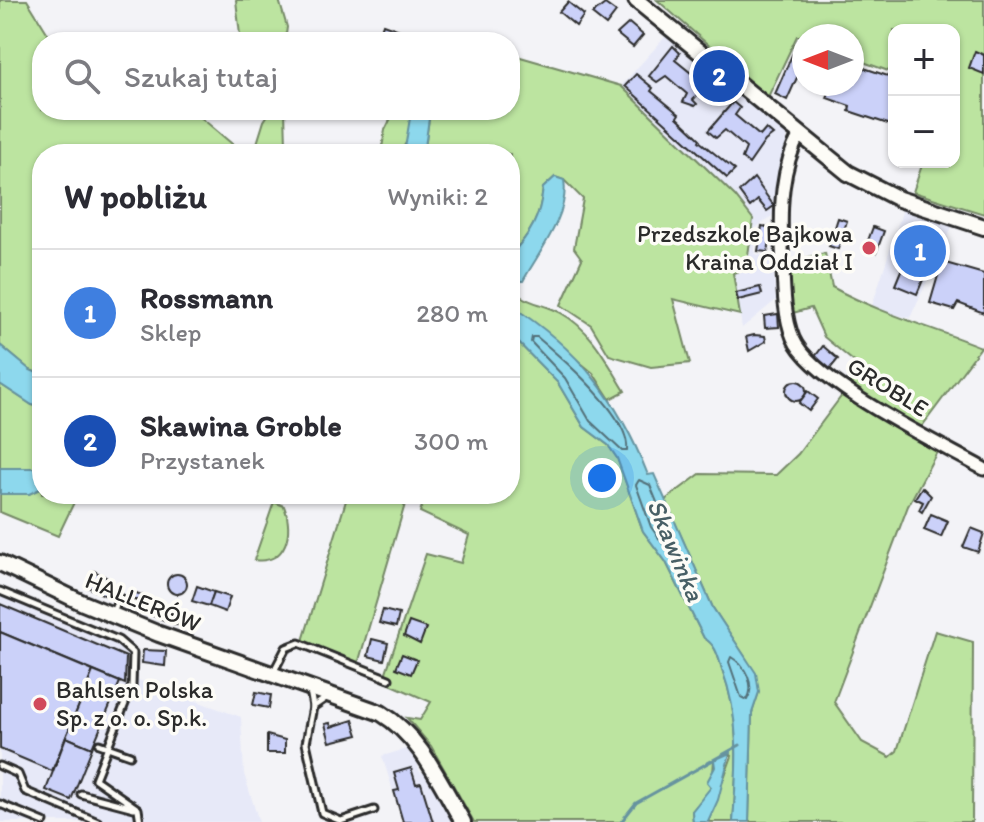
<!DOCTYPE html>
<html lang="pl">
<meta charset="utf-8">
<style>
:root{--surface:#fff;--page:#f7f7f7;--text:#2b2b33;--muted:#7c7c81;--line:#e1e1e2;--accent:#d93025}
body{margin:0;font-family:Itim,sans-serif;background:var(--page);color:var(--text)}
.controls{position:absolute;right:24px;top:24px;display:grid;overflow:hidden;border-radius:16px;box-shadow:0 2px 6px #0004}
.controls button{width:72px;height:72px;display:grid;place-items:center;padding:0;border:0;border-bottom:2px solid var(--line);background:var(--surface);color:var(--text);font:40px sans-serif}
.compass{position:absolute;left:792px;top:24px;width:72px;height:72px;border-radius:50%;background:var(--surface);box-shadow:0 2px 6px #0004;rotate:270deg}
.you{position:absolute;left:602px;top:478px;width:28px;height:28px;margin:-20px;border:6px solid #fff;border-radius:50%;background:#1a73e8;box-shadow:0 0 0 12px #1a73e833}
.badge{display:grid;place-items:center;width:52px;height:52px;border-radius:50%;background:var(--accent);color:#fff;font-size:26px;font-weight:700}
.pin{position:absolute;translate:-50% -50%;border:4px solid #fff;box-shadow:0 2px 8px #0006}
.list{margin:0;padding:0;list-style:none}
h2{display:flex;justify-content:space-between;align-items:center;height:104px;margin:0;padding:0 32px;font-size:34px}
h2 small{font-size:26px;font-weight:400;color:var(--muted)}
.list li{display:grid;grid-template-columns:52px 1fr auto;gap:24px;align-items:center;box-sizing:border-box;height:128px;padding:0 32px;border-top:2px solid var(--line)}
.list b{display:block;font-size:30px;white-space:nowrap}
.list p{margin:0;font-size:26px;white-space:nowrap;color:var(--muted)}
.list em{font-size:26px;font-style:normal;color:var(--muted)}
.icon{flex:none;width:44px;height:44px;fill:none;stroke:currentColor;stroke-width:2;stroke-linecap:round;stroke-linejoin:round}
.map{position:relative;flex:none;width:984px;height:822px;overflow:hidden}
.search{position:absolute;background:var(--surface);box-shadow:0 2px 6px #0004;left:32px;top:32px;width:488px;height:88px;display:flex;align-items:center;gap:20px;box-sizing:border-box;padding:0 28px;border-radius:32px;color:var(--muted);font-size:30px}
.panel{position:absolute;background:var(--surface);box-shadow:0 2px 6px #0004;left:32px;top:144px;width:488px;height:360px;border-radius:32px}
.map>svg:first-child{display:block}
</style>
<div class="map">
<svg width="984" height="822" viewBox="0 0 984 822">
<rect width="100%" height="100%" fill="#f3f3f7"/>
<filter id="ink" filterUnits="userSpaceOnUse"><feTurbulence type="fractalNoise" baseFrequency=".0125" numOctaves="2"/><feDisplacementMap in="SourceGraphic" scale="16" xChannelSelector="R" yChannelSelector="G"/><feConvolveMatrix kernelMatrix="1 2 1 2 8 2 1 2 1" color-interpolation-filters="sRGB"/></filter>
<g filter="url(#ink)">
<g fill="#e7e9f8">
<polygon points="666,36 787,135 772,216 754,229 755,254 772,258 776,300 742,328 733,272 663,127 621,86"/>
<polygon points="903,209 954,223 910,318 871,309"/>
<polygon points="0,586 125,639 136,648 138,680 241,717 244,774 259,822 0,822"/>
<polygon points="413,747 420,772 431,775 457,822 403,822 382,756"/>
</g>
<g fill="#bce4a0" stroke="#748866" stroke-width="2">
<polygon points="0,0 27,0 53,42 42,42 42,110 186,110 198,115 244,154 42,154 42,375 30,370 0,345"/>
<polygon points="236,0 279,0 287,27 285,42 248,42 240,35"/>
<polygon points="657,0 984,0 984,214 913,192 923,162 954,162 954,30 894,30 894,73 852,58 852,36 797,36 768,97"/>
<path d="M510,54l111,32 114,110 18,23 -7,51 -13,3 7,42 -67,-16 17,64 -39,4 -42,-12 -18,-30 -30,-20 21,-46 -8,-11 9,-49 -19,-19 -9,-3 -12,11c-3,29 -12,46 -33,67v-101h-86l5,-35 -10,-9h91z"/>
<polygon points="271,110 285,110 286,145 308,154 254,153 264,121"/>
<polygon points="395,110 418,110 411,112 409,138 399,154 381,154 385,130"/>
<path d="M825,253l7,34c47,26 99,40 149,60l-61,82 -73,-41 11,-23 -34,-28 -13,-29 -18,5 -5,-51z"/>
<path d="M510,288c14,15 33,15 51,25 31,17 46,49 64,78l-15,8 -17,-26 -83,-68z"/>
<path d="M510,334l48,49 26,44 24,18 9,13 26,73 23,31 38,76c12,7 14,18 18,31 19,51 15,99 11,153h-25l24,-66 -5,-3 -13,7 -2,28 -20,23 1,11h-219l-43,-76 -24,-28 13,2 11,-18 -48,-21 43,-127 35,9 8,-28 -49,-23 6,-18h84z"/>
<polygon points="0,384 32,405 42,407 42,468 0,468"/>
<polygon points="843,394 884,422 938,450 908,506 834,702 862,742 890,757 897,751 935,631 973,642 972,822 749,822 752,713 759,692 747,660 713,608 665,500 700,474 776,475 798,454"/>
<polygon points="41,488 42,494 93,494 76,498 58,536 0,512 0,494 29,494"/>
<polygon points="348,494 408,494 358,664 303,641"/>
<path d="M274,502l10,4c10,25 3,59 -30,54z"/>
</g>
<g fill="#8dd8ed" stroke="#66939f" stroke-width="2">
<polygon points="419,110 429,118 424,154 404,154 411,112"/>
<path d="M555,177l9,3c6,34 -25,72 -41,101h-13v-26c21,-21 30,-38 33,-67z"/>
<path d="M510,305c69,44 108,94 138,170l6,-1 59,134 43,65 3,19 -7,21 -3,109h-16c4,-54 8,-102 -11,-153 -4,-13 -6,-24 -18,-31l-38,-76 -23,-31 -26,-73 -9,-13 -24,-18 -26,-44 -48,-49z"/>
<polygon points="0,345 30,370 42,375 42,407 32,405 0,384"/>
<polygon points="0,468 42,468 42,488 29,494 0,494"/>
<polygon points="730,753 718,800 708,822 693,822 692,811 711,787 707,782 715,767 714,760"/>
</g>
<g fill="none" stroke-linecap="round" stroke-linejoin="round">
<g stroke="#527079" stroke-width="2">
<path d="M532,337h5c25,21 95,80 90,114h-5l-32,-30 -25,-43 -34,-36z"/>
<polygon points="639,480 650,485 675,547 672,552 668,551 651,527 636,485"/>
<path d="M731,657c14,8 25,28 16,43l-6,-3 -12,-35z"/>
</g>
<polyline stroke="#66939f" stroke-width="3" points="621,822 636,803 740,745"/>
</g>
<g fill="#cbd1f9" stroke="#2b2b2b" stroke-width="2">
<polygon points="568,2 584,15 576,26 559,12"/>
<polygon points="605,4 616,12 606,25 592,14"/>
<polygon points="629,23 643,35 633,47 617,34"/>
<polygon points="383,24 400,30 396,42 379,36"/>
<polygon points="799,39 804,42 804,62 787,100 775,94"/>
<polygon points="673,46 680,53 675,60 701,81 707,74 718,83 712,91 705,86 693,100 697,104 695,106 683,102 687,94 666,76 657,82 649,76"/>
<polygon points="975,51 984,55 984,74 969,68"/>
<polygon points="852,64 894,78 894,126 849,111 850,106 827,98 832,84 852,84"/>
<polygon points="636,74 653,88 651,91 679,114 677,117 700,139 699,141 735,170 727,178 625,86"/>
<polygon points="733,102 740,108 735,115 760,136 766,129 773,135 765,141 749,164 742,158 746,148 725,130 716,138 708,131"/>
<polygon points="754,178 774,206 767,211 758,200 750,207 739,192"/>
<polygon points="838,218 847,221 838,249 829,246"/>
<polygon points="762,226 772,228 768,252 758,251"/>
<polygon points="873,227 884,231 876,253 865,249"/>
<polygon points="914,234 937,244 927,267 904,258"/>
<polygon points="906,258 928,268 917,294 895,285"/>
<polygon points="942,262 984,274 984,313 958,303 954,310 930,303"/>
<polygon points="760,287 762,294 738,300 736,293"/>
<polygon points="778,314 779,327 765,328 764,316"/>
<polygon points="754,335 765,336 766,341 749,351 746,337"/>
<polygon points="823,346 838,359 829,370 814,358"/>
<circle cx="796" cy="391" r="10"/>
<polygon points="808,391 818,399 809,411 799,403"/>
<polygon points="922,487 931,496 922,512 919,510 923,502 915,498"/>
<polygon points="931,514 948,521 941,537 924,530"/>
<polygon points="971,528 984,533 978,552 963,547"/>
<polygon points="94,571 111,580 104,595 86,586"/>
<circle cx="177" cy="584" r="10"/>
<polygon points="197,586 214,592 209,606 192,601"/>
<polygon points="131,591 157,601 153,611 128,600"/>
<polygon points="214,592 230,597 225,612 209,606"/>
<polygon points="0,604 126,657 125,684 0,632"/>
<polygon points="383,610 399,614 396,627 379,623"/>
<polygon points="409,622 426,628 420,644 404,636"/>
<polygon points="0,632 93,671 52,771 0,749"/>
<polygon points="372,639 388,643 384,660 368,656"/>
<polygon points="143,650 166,651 165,666 142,663"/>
<polygon points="402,654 417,660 411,674 396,668"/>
<polygon points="93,671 120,682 92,748 66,737"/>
<polygon points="256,692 271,695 269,708 253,705"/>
<polygon points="353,720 358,735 330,742 325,724 330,723 331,727"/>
<polygon points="267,735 285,740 285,753 267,753"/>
<polygon points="66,737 92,748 71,800 46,790"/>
<polygon points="411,768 416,784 421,783 433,822 403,822 394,791 399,790 394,773"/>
</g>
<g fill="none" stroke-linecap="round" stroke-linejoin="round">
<defs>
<g id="service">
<polyline points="0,591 118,640 133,653 132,686 95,779 138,809 140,822"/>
<polyline points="112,614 119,598 185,623"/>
<polyline points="273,673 286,648 299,643 389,679"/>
<polyline points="310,690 313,707 326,698"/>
<polyline points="313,707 306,743 322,813 341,821 374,810"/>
<polyline points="99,744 130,755"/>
<polyline points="0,766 18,774 25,791 98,822"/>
<polyline points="81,794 134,808"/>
<polyline points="0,804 44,822"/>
</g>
<path id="minor" d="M800,134c-19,33 -20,75 -18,113 2,29 0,64 11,91 18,44 147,106 191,131"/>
<g id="tertiary">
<polyline points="636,0 848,173 899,199 984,227"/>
<path d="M0,563l83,40 76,31 222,79c40,24 59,70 82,109"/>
</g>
</defs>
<use href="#service" stroke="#2b2b2b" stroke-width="11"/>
<use href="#minor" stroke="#2b2b2b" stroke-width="17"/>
<use href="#tertiary" stroke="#2b2b2b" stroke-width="20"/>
<use href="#service" stroke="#fdfcf7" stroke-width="5"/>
<use href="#minor" stroke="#fdfcf7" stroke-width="11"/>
<use href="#tertiary" stroke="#fdfcf7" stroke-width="14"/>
</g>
</g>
<g fill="#d1495b" stroke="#fdfcf7" stroke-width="3">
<circle cx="869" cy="248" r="8"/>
<circle cx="40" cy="704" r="8"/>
</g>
<g text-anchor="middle" stroke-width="7" stroke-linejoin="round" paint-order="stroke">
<g font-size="24" fill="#2b2b2b" stroke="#fdfcf7" text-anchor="end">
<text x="853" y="242">Przedszkole Bajkowa<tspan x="853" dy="28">Kraina Oddział I</tspan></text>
<text x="56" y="698" text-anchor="start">Bahlsen Polska<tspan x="56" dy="28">Sp. z o. o. Sp.k.</tspan></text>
</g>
<g font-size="24" fill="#2b2b2b" stroke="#fdfcf7">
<text transform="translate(888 387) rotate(32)" y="8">GROBLE</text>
<text transform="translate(143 602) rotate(22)" y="8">HALLERÓW</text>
</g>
<g font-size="26" font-style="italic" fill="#485f65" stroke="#fdfcf7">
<text transform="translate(676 550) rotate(67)" y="9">Skawinka</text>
</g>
</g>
</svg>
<div class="controls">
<button>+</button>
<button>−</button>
</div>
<svg class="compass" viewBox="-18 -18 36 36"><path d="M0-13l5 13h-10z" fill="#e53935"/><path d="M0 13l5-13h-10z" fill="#7c7c81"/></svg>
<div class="you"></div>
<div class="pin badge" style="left:920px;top:251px;background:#3f7fe0">1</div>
<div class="pin badge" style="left:719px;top:76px;background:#1a4fb4">2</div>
<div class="search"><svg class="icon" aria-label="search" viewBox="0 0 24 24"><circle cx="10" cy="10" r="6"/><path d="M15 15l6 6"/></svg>Szukaj tutaj</div>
<section class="panel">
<h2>W pobliżu<small>Wyniki: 2</small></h2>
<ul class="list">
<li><span class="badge" style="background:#3f7fe0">1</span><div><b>Rossmann</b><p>Sklep</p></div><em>280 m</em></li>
<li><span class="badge" style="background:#1a4fb4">2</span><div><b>Skawina Groble</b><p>Przystanek</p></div><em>300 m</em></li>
</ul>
</section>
</div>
